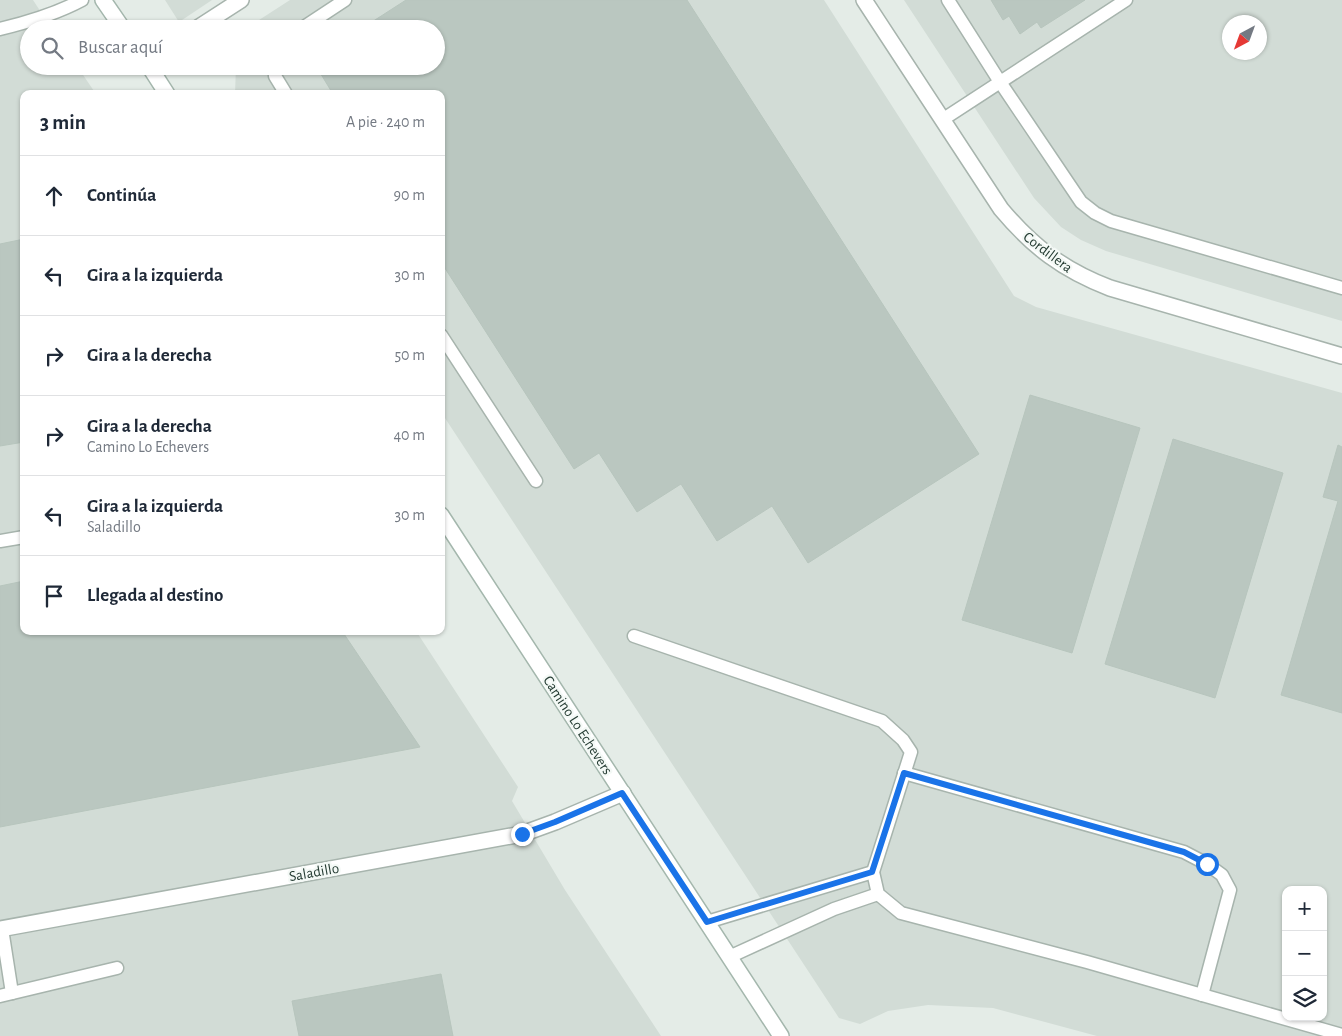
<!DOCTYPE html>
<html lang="es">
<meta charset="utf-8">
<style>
:root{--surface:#fff;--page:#f6f6f7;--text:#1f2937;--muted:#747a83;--line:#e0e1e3}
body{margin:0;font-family:"Alegreya Sans",sans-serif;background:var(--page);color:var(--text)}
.controls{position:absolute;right:15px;bottom:15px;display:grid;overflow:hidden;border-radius:10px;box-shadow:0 1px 4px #0004}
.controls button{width:45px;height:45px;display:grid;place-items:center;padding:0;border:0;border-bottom:1px solid var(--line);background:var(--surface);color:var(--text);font:25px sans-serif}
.compass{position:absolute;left:1222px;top:15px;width:45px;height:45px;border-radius:50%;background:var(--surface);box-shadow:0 1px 4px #0004;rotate:221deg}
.stop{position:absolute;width:15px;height:15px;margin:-11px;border:4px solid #1a73e8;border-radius:50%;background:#fff}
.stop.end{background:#1a73e8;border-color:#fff;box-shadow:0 1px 5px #0008}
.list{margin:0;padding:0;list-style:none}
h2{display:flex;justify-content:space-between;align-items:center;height:65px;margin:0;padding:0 20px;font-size:21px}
h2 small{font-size:16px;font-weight:400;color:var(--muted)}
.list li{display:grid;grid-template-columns:32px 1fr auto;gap:15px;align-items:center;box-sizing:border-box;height:80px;padding:0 20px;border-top:1px solid var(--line)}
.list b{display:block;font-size:19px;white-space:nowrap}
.list p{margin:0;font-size:16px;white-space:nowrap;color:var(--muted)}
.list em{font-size:16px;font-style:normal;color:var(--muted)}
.icon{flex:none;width:28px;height:28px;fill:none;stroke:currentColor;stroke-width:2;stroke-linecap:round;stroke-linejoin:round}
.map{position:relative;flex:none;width:1342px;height:1036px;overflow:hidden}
.search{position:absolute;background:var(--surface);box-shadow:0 1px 4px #0004;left:20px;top:20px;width:425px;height:55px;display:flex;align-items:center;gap:12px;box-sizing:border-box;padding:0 18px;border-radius:28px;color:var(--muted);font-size:19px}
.panel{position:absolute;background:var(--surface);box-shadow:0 1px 4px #0004;left:20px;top:90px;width:425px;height:545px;border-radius:10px}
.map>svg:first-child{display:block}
</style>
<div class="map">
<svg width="1342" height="1036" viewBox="0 0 1342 1036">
<rect width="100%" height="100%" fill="#e4ece7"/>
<g fill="#d2dcd6" fill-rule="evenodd">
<polygon points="0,0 33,0 52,29 29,29 29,66 77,66 96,94 24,94 24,631 416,631 518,787 512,801 565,890 661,1036 0,1036"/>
<polygon points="165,0 212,0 179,22"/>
<path d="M290,0h534l190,296 22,11 306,86v643h-245l-104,-28 -65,-3 -40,6 -28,13 -21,-6 -398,-606v-318h-206l1,-28h200v-37h-191zM1286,890h37v127h-37z"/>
<path d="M904,0h438v321l-236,-70 -25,-11 -20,-13 -27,-29zM1230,22h30v30h-30z"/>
</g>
<g fill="#bac7c0" stroke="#b7c5bd">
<polygon points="406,0 687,0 979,454 808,563 772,506 717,541 681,484 637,512 599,453 574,469 441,262 441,94 333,94 316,66 436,66 436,29 361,29"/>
<polygon points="991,0 1085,0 1041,28 1037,22 1020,34 1009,16 1003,20"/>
<polygon points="24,239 24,442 0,446 0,244"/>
<polygon points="1030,395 1140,428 1072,653 962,620"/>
<polygon points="1173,439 1283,473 1215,698 1105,664"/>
<polygon points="1338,445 1342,447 1342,713 1281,695 1338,501 1323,497"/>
<polygon points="24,581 24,631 342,631 420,747 0,827 0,586"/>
<polygon points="441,974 453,1036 299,1036 292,1001"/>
</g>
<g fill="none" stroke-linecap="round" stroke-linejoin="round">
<defs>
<g id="lane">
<polyline points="948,0 1000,82 1081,202 1095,213 1111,221 1342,288"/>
<path d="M0,29c29,-7 56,-15 82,-29"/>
<polyline points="301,29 345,0"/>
<polyline points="274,66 275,76 286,94"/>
<polyline points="942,120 1126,0"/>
<polyline points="441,335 536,481"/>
<polyline points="0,541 24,537"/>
<polyline points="634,636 882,721 903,740 911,752 873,872 878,894 901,913 1087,962 1342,1035"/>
<polyline points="904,773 1184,852 1207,864 1222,875 1230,890 1202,995"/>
<polyline points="707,922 873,872"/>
<polyline points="2,929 12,993"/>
<polyline points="729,957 834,909 878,894"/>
<polyline points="0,996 117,968"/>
</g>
<g id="street">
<path d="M864,0l137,209c32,38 62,61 109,79l232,68"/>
<polyline points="196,29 241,0"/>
<polyline points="0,929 522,834 555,822 623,793"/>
</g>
<g id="secondary">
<polyline points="103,0 123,29"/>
<polyline points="149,66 167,94"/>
<polyline points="441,515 781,1036"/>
</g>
</defs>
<use href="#lane" stroke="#a7b4ad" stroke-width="15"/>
<use href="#street" stroke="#a7b4ad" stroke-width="18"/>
<use href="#secondary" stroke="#a4b7ad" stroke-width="18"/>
<use href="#lane" stroke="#fff" stroke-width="12"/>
<use href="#street" stroke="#fff" stroke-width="15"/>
<use href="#secondary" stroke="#fff" stroke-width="15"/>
</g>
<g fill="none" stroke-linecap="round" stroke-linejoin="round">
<polyline stroke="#1a73e8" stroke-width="6" points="522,834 555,822 622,793 707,922 872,872 904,773 1184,852 1207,864"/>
</g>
<g text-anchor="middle" stroke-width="4.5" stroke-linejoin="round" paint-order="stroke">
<g font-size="15" fill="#253c33" stroke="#f4f9f6">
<text transform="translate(1048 252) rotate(37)" y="5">Cordillera</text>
<text transform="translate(578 725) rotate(57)" y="5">Camino Lo Echevers</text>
<text transform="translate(314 872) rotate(-10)" y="5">Saladillo</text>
</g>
</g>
</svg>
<div class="controls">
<button>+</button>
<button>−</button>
<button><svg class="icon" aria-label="layers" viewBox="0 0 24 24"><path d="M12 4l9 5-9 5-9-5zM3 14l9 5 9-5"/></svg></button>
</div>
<svg class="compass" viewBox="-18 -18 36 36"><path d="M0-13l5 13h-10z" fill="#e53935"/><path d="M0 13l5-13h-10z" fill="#747a83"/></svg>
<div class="stop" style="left:1207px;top:864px"></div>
<div class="stop end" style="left:522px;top:834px"></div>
<div class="search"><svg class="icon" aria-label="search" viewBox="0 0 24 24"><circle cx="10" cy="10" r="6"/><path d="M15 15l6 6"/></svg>Buscar aquí</div>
<section class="panel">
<h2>3 min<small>A pie · 240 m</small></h2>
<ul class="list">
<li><svg class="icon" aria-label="ahead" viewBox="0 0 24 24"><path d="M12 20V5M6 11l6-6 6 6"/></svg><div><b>Continúa</b></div><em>90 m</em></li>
<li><svg class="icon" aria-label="left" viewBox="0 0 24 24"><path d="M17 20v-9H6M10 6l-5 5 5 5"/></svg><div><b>Gira a la izquierda</b></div><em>30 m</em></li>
<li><svg class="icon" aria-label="right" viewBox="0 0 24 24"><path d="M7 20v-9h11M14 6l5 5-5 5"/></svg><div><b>Gira a la derecha</b></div><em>50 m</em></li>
<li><svg class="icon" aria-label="right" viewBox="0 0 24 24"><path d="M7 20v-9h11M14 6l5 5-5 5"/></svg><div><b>Gira a la derecha</b><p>Camino Lo Echevers</p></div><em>40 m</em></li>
<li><svg class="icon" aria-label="left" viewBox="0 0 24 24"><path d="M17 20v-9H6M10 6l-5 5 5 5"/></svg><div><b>Gira a la izquierda</b><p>Saladillo</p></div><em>30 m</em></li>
<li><svg class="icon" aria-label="arrive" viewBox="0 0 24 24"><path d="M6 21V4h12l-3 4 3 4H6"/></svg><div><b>Llegada al destino</b></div></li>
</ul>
</section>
</div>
